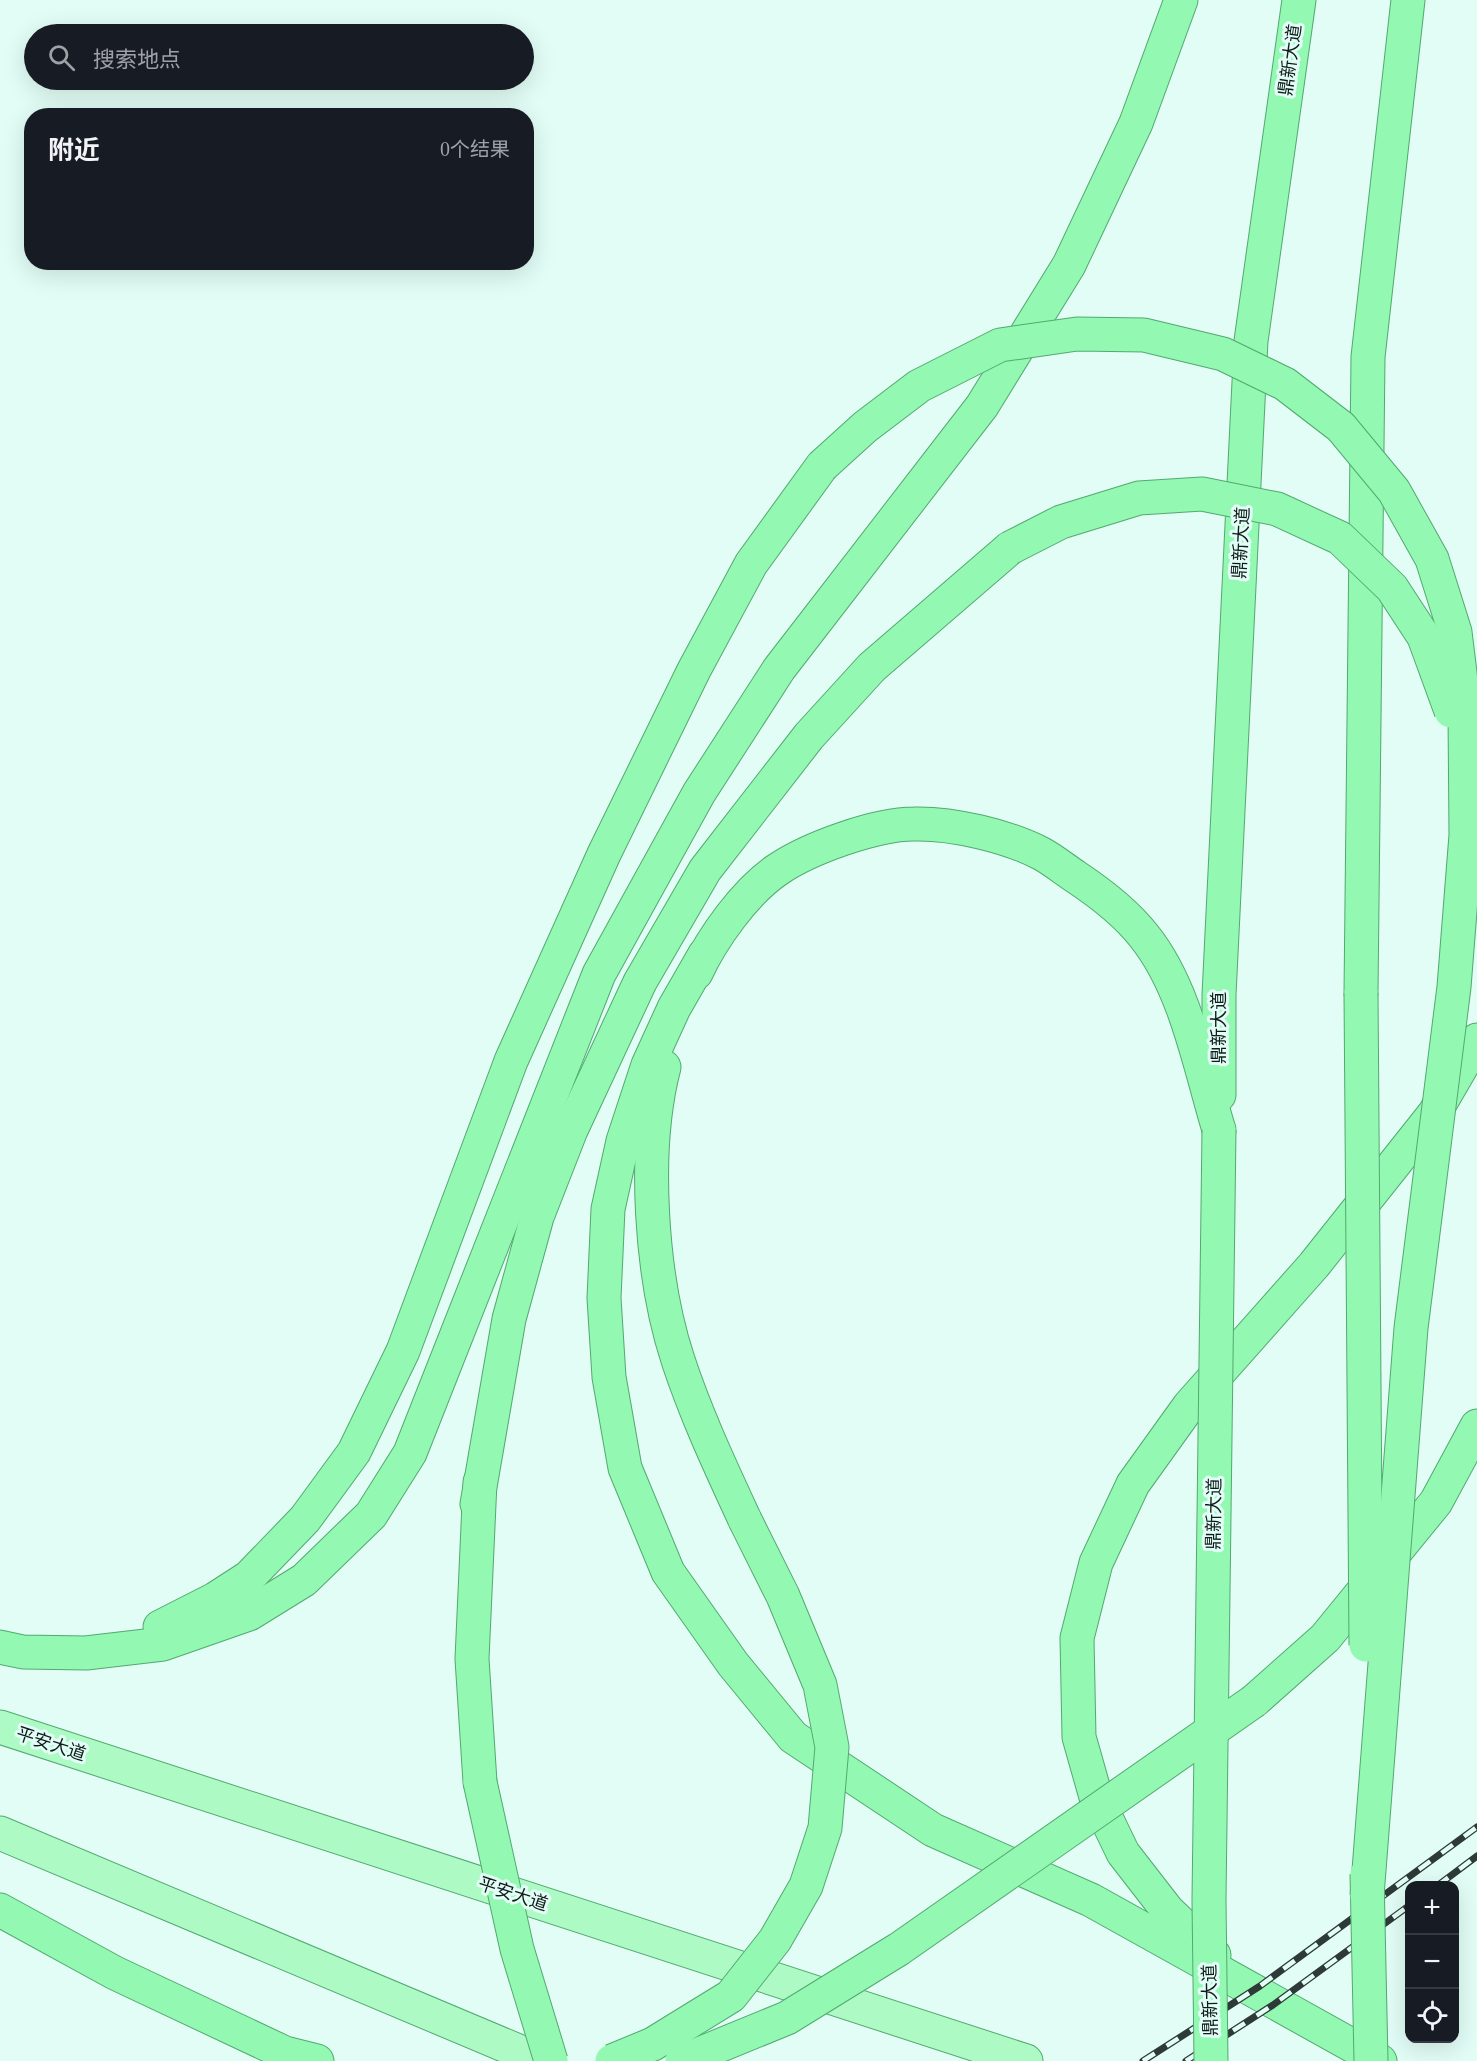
<!DOCTYPE html>
<html lang="zh">
<meta charset="utf-8">
<style>
:root{--surface:#171b24;--page:#20242c;--text:#f1f3f6;--muted:#9ea1a6;--line:#363941}
body{margin:0;font-family:"Times New Roman","Noto Sans SC",serif;background:var(--page);color:var(--text)}
.controls{position:absolute;right:18px;bottom:18px;display:grid;overflow:hidden;border-radius:12px;box-shadow:0 6px 24px #0002}
.controls button{width:54px;height:54px;display:grid;place-items:center;padding:0;border:0;border-bottom:2px solid var(--line);background:var(--surface);color:var(--text);font:30px sans-serif}
.list{margin:0;padding:0;list-style:none}
h2{display:flex;justify-content:space-between;align-items:center;height:78px;margin:0;padding:0 24px;font-size:26px}
h2 small{font-size:20px;font-weight:400;color:var(--muted)}
.icon{flex:none;width:33px;height:33px;fill:none;stroke:currentColor;stroke-width:2;stroke-linecap:round;stroke-linejoin:round}
.map{position:relative;flex:none;width:1477px;height:2061px;overflow:hidden}
.search{position:absolute;background:var(--surface);box-shadow:0 6px 24px #0002;left:24px;top:24px;width:510px;height:66px;display:flex;align-items:center;gap:15px;box-sizing:border-box;padding:0 21px;border-radius:33px;color:var(--muted);font-size:22px}
.panel{position:absolute;background:var(--surface);box-shadow:0 6px 24px #0002;left:24px;top:108px;width:510px;height:162px;border-radius:24px}
.map>svg:first-child{display:block}
</style>
<div class="map">
<svg width="1477" height="2061" viewBox="0 0 1477 2061">
<rect width="100%" height="100%" fill="#e1fdf5"/>
<g fill="none" stroke-linecap="round" stroke-linejoin="round">
<defs>
<g id="primary">
<polyline points="0,1727 1026,2061"/>
<polyline points="0,1833 542,2061"/>
</g>
<g id="trunk">
<polyline points="705,954 674,1008 648,1065 623,1141 608,1209 604,1298 609,1377 625,1468 668,1572 733,1664 793,1737 933,1830 1091,1900 1380,2061"/>
<path d="M696,973c16,-35 49,-81 81,-103 32,-22 99,-46 137,-46 38,-1 94,12 128,30 11,6 22,15 34,23 24,16 50,36 68,59 42,52 56,132 75,194"/>
<polyline points="1361,993 1368,357 1408,0"/>
<path d="M664,1067c-22,84 -13,211 14,293 18,55 43,108 67,160"/>
<polyline points="1219,1095 1219,995 1251,341 1299,0"/>
<polyline points="480,1482 472,1659 480,1782"/>
<polyline points="477,1504 509,1319 537,1217 571,1130 640,982 705,870 809,736 872,667 1010,548"/>
<polyline points="160,1627 215,1599 249,1577 305,1519 354,1452 403,1351 511,1061 604,854 694,670 751,564 822,466"/>
<polyline points="0,1647 23,1652 86,1653 163,1644 249,1614 304,1580 371,1515 410,1453 599,974 699,793 779,669 982,406 1069,265 1136,123 1181,0"/>
<polyline points="1254,1701 1325,1638 1436,1502 1477,1426"/>
<polyline points="0,1910 115,1973 285,2053 317,2061"/>
<polyline points="1214,1955 1168,1911 1123,1853 1096,1797 1079,1737 1077,1638 1096,1563 1133,1484 1189,1406 1314,1265 1434,1114 1477,1040"/>
</g>
</defs>
<use href="#primary" stroke="#53a970" stroke-width="35"/>
<use href="#trunk" stroke="#53a970" stroke-width="35"/>
<use href="#primary" stroke="#adfac5" stroke-width="33"/>
<use href="#trunk" stroke="#92f8b2" stroke-width="33"/>
<defs>
<g id="rail">
<polyline points="1437,1886 1477,1856"/>
<polyline points="1143,2061 1260,1986 1477,1827"/>
<polyline points="1186,2061 1273,2005 1410,1905"/>
</g>
</defs>
<use href="#rail" stroke="#2d3a37" stroke-width="7"/>
<use href="#rail" stroke="#e1fdf5" stroke-width="4.5" stroke-dasharray="14" stroke-linecap="butt"/>
<defs>
<g id="trunk-bridge">
<polyline points="822,466 865,427 919,386 1000,345 1077,334 1144,335 1223,354 1285,384 1341,427 1394,491 1432,559 1455,632 1465,714 1466,835 1454,987 1411,1328 1367,1896"/>
<polyline points="1010,548 1061,522 1139,498 1202,494 1277,509 1340,538 1392,588 1424,637 1451,711"/>
<polyline points="1361,993 1366,1645"/>
<polyline points="480,1782 517,1949 551,2061"/>
<polyline points="1367,1874 1371,2061"/>
<polyline points="612,2061 653,2044 731,1996 775,1940 806,1886 825,1828 832,1747 820,1685 783,1596 745,1520"/>
<polyline points="682,2061 787,2018 899,1949 1254,1701"/>
<polyline points="1211,2061 1209,1900 1219,1130"/>
</g>
</defs>
<use href="#trunk-bridge" stroke="#53a970" stroke-width="35" stroke-linecap="butt"/>
<use href="#trunk-bridge" stroke="#92f8b2" stroke-width="33"/>
</g>
<g text-anchor="middle" stroke-width="6" stroke-linejoin="round" paint-order="stroke">
<g font-size="18" fill="#101a18" stroke="#e1fdf5">
<text transform="translate(1290 60) rotate(-82)" y="6">鼎新大道</text>
<text transform="translate(1241 543) rotate(-87)" y="6">鼎新大道</text>
<text transform="translate(1219 1028) rotate(-90)" y="6">鼎新大道</text>
<text transform="translate(1214 1514) rotate(-89)" y="6">鼎新大道</text>
<text transform="translate(51 1744) rotate(18)" y="6">平安大道</text>
<text transform="translate(513 1894) rotate(18)" y="6">平安大道</text>
<text transform="translate(1210 2000) rotate(-91)" y="6">鼎新大道</text>
</g>
</g>
</svg>
<div class="controls">
<button>+</button>
<button>−</button>
<button><svg class="icon" aria-label="locate" viewBox="0 0 24 24"><circle cx="12" cy="12" r="6"/><path d="M12 2v4M12 18v4M2 12h4M18 12h4"/></svg></button>
</div>
<div class="search"><svg class="icon" aria-label="search" viewBox="0 0 24 24"><circle cx="10" cy="10" r="6"/><path d="M15 15l6 6"/></svg>搜索地点</div>
<section class="panel">
<h2>附近<small>0个结果</small></h2>
<ul class="list">
</ul>
</section>
</div>
